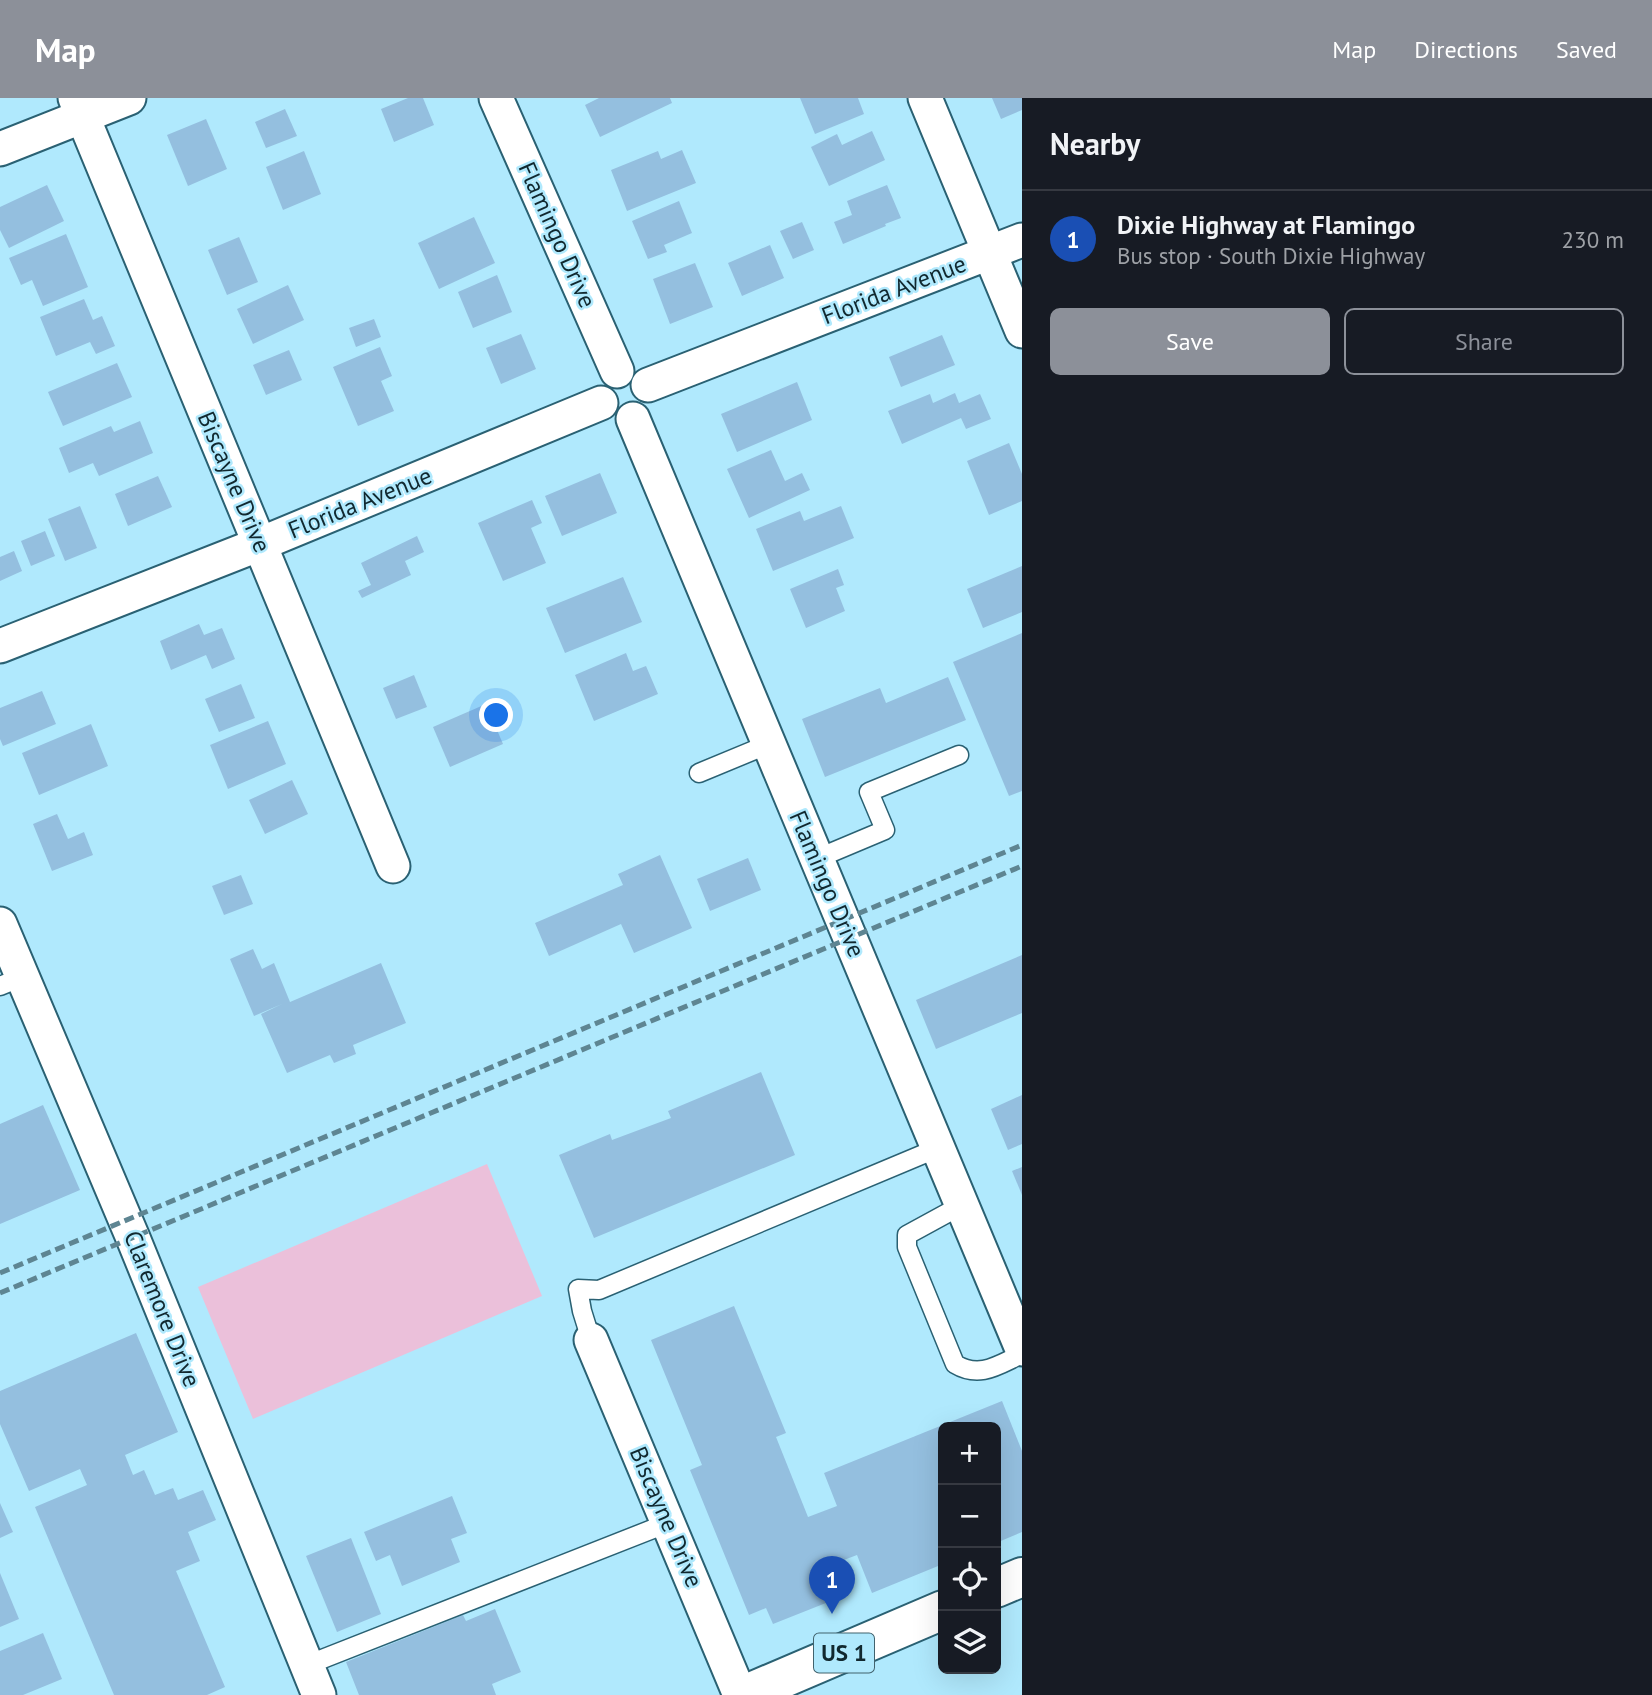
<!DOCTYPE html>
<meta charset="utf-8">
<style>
:root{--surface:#171b24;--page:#20242c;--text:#f1f3f6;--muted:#9ea1a6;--line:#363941;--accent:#8c9099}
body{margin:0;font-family:"PT Sans",sans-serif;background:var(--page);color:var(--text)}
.controls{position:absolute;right:21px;bottom:21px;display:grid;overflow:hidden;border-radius:10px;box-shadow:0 7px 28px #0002}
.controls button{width:63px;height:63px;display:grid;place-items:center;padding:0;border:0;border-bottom:2px solid var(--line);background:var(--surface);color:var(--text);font:35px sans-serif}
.you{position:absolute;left:497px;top:618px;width:24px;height:24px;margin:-18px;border:5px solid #fff;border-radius:50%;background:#1a73e8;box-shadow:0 0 0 10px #1a73e833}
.badge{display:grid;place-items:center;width:46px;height:46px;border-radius:50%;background:var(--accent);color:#fff;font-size:23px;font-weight:700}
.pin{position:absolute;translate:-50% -58px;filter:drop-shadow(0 2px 4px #0008)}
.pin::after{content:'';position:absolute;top:37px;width:24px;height:21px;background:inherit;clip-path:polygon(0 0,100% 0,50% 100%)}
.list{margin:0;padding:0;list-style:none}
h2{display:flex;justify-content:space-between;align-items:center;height:91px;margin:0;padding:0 28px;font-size:30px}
h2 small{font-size:23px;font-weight:400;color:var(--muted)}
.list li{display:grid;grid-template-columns:46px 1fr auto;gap:21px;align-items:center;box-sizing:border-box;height:98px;padding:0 28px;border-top:2px solid var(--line)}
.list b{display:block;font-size:26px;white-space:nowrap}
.list p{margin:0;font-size:23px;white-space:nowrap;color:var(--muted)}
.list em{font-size:23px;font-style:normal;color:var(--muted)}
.actions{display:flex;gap:14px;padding:21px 28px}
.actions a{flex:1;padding:16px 0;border:2px solid var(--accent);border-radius:10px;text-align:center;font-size:24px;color:var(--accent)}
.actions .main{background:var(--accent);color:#fff}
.icon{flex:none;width:38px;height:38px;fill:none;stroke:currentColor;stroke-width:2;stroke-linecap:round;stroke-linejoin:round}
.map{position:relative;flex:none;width:1022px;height:1597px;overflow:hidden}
header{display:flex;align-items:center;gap:42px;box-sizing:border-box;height:98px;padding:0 35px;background:var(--accent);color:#fff}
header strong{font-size:33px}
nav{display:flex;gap:38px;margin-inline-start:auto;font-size:24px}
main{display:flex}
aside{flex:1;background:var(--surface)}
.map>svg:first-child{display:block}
</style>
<header>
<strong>Map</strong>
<nav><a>Map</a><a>Directions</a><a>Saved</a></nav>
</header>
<main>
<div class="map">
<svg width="1022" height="1597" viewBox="0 0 1022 1597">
<rect width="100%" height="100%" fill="#b0e9fd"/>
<polygon fill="#ebc0da" points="487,1066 542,1198 253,1321 198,1189"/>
<g fill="#94bfdf">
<polygon points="408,0 423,0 434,27 394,44 381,11"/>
<polygon points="599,0 670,0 672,5 600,39 585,7"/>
<polygon points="800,0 858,0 864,16 815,36"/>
<polygon points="992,0 1022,0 1022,12 1001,21"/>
<polygon points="285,11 297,38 266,50 255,24"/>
<polygon points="206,21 227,71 188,88 167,37"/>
<polygon points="872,33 885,62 829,88 811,49 837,36 842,47"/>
<polygon points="682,52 696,85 627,113 611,72 658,53 661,61"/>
<polygon points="304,53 321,96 283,112 266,69"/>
<polygon points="47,87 64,123 9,150 0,132 0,109"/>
<polygon points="887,87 901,120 885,126 886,128 843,146 834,124 852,117 847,103"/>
<polygon points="679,103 692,135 664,147 667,154 648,161 632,123"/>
<polygon points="474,119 495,165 439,191 418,145"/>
<polygon points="802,124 814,152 793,161 780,133"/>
<polygon points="66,136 88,189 43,208 32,182 21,187 9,160"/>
<polygon points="239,139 258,184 227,197 208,152"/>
<polygon points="770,147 784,180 742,198 728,165"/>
<polygon points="695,165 713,209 670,226 653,181"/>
<polygon points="497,177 512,214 473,230 458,194"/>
<polygon points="288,187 304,222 253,246 237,211"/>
<polygon points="84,201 93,222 102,218 115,248 96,256 90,244 56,258 40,219"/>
<polygon points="374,221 381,239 356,249 349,230"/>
<polygon points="521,236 536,271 501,286 486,250"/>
<polygon points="942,237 955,267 901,289 889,259"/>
<polygon points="380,249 392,278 381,283 394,313 358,328 333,269"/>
<polygon points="289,252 302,282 266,297 253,267"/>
<polygon points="117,265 132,299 63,328 48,294"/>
<polygon points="797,284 812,322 737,354 721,316"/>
<polygon points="955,295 959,305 980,296 991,321 966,331 961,320 902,346 888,313 930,296 933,305"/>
<polygon points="140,323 153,355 99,378 93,365 69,375 59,350 111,328 114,334"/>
<polygon points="1009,345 1022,376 1022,403 989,417 967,363"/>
<polygon points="771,352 785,383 802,375 810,392 749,420 727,371"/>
<polygon points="600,375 617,415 562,438 545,398"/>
<polygon points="158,378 172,409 128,428 115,396"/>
<polygon points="532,402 542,425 531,430 546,465 503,483 478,425"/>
<polygon points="80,408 97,450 65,463 48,421"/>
<polygon points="841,408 854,440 773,473 756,431 800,413 804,423"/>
<polygon points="45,433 55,458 31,468 21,443"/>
<polygon points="417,438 424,454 405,463 411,477 362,500 358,493 371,487 361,465"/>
<polygon points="14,453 22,473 0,483 0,459"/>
<polygon points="1022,468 1022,514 983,530 967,491"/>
<polygon points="838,471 844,487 836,490 845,513 806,530 790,491"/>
<polygon points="623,479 642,524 565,555 546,510"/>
<polygon points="199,526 204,537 222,530 235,561 212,571 206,557 171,572 160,543"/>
<polygon points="1022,535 1022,693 1009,698 953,564"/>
<polygon points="626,555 633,573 646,568 658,596 594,623 575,577"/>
<polygon points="414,577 427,609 396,621 383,590"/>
<polygon points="948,579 966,622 825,679 802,621 880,590 886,605"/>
<polygon points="241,586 255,620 219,634 205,601"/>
<polygon points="42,593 56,626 3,648 0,641 0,610"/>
<polygon points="486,606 503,646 450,669 433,629"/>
<polygon points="268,623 286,666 228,691 210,647"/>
<polygon points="91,626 108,668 39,697 22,655"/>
<polygon points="292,682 308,716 265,736 249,702"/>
<polygon points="57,716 68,741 84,734 93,757 52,773 33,726"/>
<polygon points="660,757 692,830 634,855 621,826 549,858 535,825 623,787 618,776"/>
<polygon points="748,760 761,792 710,813 697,781"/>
<polygon points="241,777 253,806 224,817 212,788"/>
<polygon points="253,851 262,871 274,865 290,904 381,865 406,925 353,947 356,956 334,965 330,957 287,975 261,916 282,906 254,918 230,861"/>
<polygon points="1022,857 1022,915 936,951 916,902"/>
<polygon points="761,974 795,1057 594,1140 559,1057 610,1036 612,1042 671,1020 668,1013"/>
<polygon points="1022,997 1022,1046 1008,1052 991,1011"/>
<polygon points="43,1007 80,1092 0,1126 0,1026"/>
<polygon points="1022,1069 1022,1097 1012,1073"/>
<polygon points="734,1208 786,1335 776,1339 808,1419 837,1408 824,1375 1002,1303 1022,1353 1022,1434 996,1445 996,1329 943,1329 943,1466 872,1495 857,1457 828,1468 841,1499 773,1526 766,1510 749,1517 690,1372 702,1367 651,1242"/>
<polygon points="136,1235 178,1334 125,1357 133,1377 144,1372 155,1397 173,1390 178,1402 203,1392 216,1422 188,1434 200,1463 176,1473 225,1589 207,1597 114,1597 35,1409 87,1387 80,1371 29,1393 0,1326 0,1293"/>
<polygon points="452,1398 467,1435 451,1441 460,1464 402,1488 390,1457 376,1463 364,1434"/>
<polygon points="0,1405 13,1434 0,1440"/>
<polygon points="351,1440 381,1516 337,1534 306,1458"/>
<polygon points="0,1475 19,1521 0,1529"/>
<polygon points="495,1511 521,1574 492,1586 496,1597 359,1597 346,1564 463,1517 466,1523"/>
<polygon points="43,1535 62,1581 23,1597 0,1597 0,1553"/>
</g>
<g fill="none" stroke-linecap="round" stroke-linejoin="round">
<defs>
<g id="lane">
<polyline points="699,675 769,646"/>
<polyline points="816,761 885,732 869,694 959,657"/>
<polyline points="0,888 22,879"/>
<path d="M962,1107l-55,30v12l48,117c25,15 43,1 67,-10"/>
<polyline points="591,1242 582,1213 578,1191 599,1192 938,1050"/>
<polyline points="307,1567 668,1425"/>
</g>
<g id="street">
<polyline points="75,0 393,768"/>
<polyline points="496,0 617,273"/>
<polyline points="925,0 1022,233"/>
<polyline points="0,51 129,0"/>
<polyline points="648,287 1022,142"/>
<polyline points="633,321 1022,1251"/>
<polyline points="0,548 260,446 601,305"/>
<polyline points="0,826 133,1140 319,1597"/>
<polyline points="591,1242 740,1597"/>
</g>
<g id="primary">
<polyline points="996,1490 1022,1479"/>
<polyline points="744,1597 943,1512"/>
</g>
</defs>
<use href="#lane" stroke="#2a6173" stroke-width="21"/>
<use href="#street" stroke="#2a6173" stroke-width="37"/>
<use href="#primary" stroke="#2a6173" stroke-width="42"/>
<use href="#lane" stroke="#fff" stroke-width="18"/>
<use href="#street" stroke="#fff" stroke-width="33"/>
<use href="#primary" stroke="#fff" stroke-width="38"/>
<g stroke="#5e8592" stroke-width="5" stroke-dasharray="10 5" stroke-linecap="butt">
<polyline points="0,1175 1022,747"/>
<polyline points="0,1195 1022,768"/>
</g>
</g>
<g text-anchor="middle" stroke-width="5" stroke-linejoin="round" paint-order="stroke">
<rect fill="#b0e9fd" stroke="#41626d" stroke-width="2" x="814" y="1535.5" width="60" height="39" rx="5"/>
<g font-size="23" font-weight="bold" fill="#11282f">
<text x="844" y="1563">US 1</text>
</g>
<g font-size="24" fill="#11282f" stroke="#b0e9fd">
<text transform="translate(557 137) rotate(66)" y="8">Flamingo Drive</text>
<text transform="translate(894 192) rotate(-21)" y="8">Florida Avenue</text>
<text transform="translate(234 384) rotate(67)" y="8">Biscayne Drive</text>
<text transform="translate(360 405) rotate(-22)" y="8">Florida Avenue</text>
<text transform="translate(827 786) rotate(67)" y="8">Flamingo Drive</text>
<text transform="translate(162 1211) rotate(68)" y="8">Claremore Drive</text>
<text transform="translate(666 1419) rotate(67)" y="8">Biscayne Drive</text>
</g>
</g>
</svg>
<div class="controls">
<button>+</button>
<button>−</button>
<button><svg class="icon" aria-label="locate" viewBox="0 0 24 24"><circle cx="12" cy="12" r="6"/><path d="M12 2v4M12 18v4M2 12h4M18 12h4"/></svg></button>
<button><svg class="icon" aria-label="layers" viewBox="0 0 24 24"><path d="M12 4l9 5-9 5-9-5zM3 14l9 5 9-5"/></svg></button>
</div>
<div class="you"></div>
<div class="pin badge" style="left:832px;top:1516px;background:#1a4fb4">1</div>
</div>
<aside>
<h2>Nearby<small></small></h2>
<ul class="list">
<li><span class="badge" style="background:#1a4fb4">1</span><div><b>Dixie Highway at Flamingo</b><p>Bus stop · South Dixie Highway</p></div><em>230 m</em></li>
</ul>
<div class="actions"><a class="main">Save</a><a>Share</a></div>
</aside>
</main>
